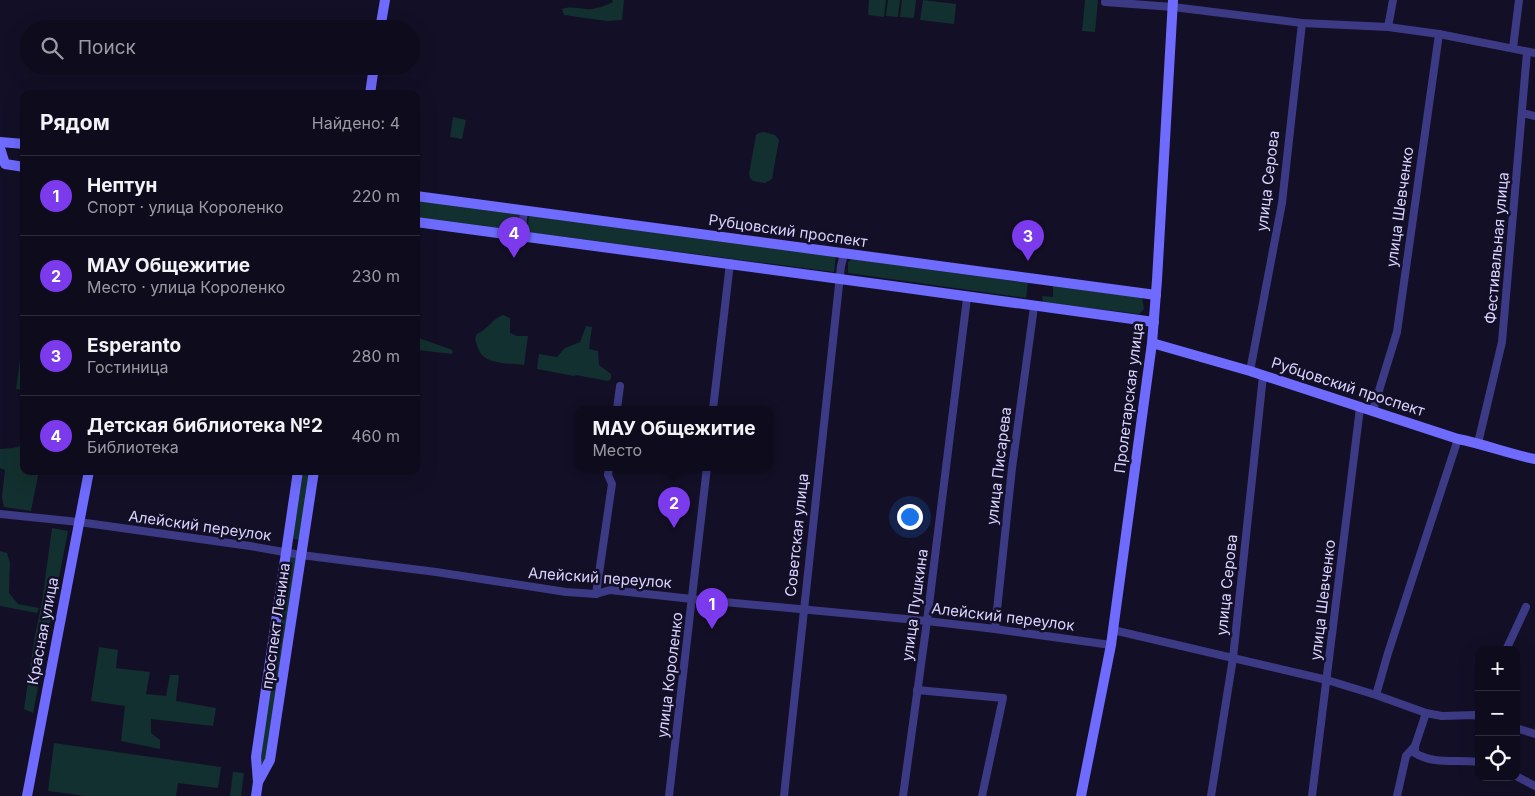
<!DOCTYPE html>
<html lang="ru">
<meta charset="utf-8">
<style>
:root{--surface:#0e0b1c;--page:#1c1929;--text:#f1f3f6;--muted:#9b9ba3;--line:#2e2b3b;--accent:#7c3aed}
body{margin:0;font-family:Inter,sans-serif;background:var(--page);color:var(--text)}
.controls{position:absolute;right:15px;bottom:15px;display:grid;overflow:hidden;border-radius:10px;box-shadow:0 5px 20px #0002}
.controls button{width:45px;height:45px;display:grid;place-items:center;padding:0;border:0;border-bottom:1px solid var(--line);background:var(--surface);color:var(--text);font:25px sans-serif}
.you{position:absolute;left:909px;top:516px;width:18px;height:18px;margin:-12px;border:4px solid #fff;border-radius:50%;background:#1a73e8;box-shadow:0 0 0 8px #1a73e833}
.badge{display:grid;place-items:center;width:32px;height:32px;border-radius:50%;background:var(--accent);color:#fff;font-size:16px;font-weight:700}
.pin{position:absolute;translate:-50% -41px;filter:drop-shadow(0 1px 2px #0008)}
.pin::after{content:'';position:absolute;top:26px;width:18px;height:15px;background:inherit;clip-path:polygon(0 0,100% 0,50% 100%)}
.popup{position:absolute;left:575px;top:406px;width:198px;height:65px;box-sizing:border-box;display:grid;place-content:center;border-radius:10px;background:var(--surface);filter:drop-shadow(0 1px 4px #0005);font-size:16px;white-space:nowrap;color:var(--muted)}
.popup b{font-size:19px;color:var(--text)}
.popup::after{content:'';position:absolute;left:50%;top:100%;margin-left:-10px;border:10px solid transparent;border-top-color:var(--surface)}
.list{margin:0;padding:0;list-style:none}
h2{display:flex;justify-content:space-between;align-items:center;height:65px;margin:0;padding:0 20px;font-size:21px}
h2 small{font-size:16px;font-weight:400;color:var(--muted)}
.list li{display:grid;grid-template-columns:32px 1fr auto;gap:15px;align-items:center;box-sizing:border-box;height:80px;padding:0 20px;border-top:1px solid var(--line)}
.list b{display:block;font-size:19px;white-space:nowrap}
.list p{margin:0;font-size:16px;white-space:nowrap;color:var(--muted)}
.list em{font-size:16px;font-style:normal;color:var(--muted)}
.icon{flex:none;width:28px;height:28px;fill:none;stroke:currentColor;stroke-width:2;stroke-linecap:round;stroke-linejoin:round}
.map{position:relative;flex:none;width:1535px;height:796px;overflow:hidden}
.search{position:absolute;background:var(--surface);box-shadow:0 5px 20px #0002;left:20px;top:20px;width:400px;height:55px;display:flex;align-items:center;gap:12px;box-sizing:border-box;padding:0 18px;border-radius:28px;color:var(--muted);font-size:19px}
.panel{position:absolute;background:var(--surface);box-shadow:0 5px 20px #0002;left:20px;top:90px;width:400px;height:385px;border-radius:10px}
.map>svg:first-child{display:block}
</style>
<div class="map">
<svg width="1535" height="796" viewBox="0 0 1535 796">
<rect width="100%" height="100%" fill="#130f26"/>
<g fill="#12302f">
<path d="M612,0h12l-2,20 -15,1 -43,-6 -2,-6c9,-3 14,-1 24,0 8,1 19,-3 27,-7z"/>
<polygon points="869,0 886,0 884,17 868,15"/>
<polygon points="888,0 900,0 898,17 886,16"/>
<polygon points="902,0 916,0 914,18 900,17"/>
<polygon points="923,0 956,4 954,24 920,20"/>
<polygon points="1085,0 1098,0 1095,32 1082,31"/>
<polygon points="453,117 466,120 462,139 450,137"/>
<polygon points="764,132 775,135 779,140 772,179 765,183 753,181 750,178 749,174 756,135 759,133"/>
<polygon points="416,200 519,214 516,232 416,219"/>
<polygon points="529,216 836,255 834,272 527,232"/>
<polygon points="852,259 1028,283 1026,298 848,273 848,262"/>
<polygon points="1053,285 1142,298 1144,309 1139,314 1043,302 1042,296 1053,297"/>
<path d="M503,315l7,3v15l7,3h11l-4,29c-12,-2 -34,0 -43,-11 -3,-4 -4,-10 -6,-15l2,-5c11,-5 15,-15 26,-19z"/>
<polygon points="586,326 592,327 589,349 598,351 599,365 611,374 611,379 608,381 576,375 574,376 537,369 539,354 557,357 565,348 580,342"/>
<polygon points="416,337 450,349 453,351 452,354 418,350"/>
<polygon points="23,338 24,338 24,390 16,389"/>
<polygon points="24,445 24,471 39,471 31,511 4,507 2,497 5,470 0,468 0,449 13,448"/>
<polygon points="303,471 312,471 302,540 293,539"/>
<polygon points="52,528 68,531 33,713 24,709 35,635 42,602"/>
<polygon points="0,551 7,553 10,563 9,593 18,604 39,608 37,613 0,606"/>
<polygon points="288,556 299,558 265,764 260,763"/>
<polygon points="99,647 118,650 116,668 150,672 146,694 166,696 170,675 179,675 176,701 216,708 213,726 151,719 151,733 160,740 160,749 121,741 125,706 91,701"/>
<polygon points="54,743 221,767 218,788 178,783 176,796 85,796 48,791"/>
<polygon points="233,772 244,773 241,796 230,796"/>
</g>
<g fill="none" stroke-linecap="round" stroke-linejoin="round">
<g stroke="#3d3a85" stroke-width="8">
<polyline points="1105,2 1173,7 1302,23 1388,27 1439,34 1535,53"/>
<polyline points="1388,27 1393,0"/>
<polyline points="1513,48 1519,0"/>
<polyline points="1522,113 1535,116"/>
<polyline points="521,236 524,211"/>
<polyline points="1250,371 1282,203 1302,23"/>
<polyline points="617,409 620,386"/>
<polyline points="713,409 730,263"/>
<polyline points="1373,410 1397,332 1439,34"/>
<polyline points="1478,443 1502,342 1527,52"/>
<polyline points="0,514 79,522 250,546 301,555 436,572 566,592 596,594 610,590 692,599 927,621 995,629 1111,645"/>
<polyline points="596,594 612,484 608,475 609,467"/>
<polyline points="995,629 1012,468 1034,307"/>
<path d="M1113,630l214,50 49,15 50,18 -11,33v7c19,12 42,6 64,9"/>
<polyline points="1506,650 1526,607"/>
<polyline points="917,690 1003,698 982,796"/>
<polyline points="1376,695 1388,653 1458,439"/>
<polyline points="1426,713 1442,716 1474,715 1479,717"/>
<polyline points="1516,728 1535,734"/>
<polyline points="1516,776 1535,786"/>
<polyline points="669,796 707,467"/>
<polyline points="784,796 841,266 844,254"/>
<polyline points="903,796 927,621 967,298"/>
<polyline points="1211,796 1233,658 1263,376"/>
<polyline points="1312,796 1360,408"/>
<polyline points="1397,796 1406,756 1415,746"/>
</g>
<g stroke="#6f6bff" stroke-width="10">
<polyline points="380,29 385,0"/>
<polyline points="370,94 374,66"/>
<polyline points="0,142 24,144"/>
<polyline points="0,148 5,164 24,167"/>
<polyline points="416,196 1156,295"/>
<path d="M416,222c246,31 492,67 738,100"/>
<path d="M1152,343l98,28 208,68c26,5 51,15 77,20"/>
<polyline points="258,782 270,760 314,471"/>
<polyline points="27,796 89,471"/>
<polyline points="256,796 258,782 256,757 298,471"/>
<polyline points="1081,796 1111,645 1152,343 1157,280 1173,0"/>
</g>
</g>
<g text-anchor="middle" stroke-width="5" stroke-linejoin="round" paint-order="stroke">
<g font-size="15" fill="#d9d4ff" stroke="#130f26">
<text transform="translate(1268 181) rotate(-83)" y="5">улица Серова</text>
<text transform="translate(1400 207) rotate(-82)" y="5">улица Шевченко</text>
<text transform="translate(788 231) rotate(8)" y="5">Рубцовский проспект</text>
<text transform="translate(1497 248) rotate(-85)" y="5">Фестивальная улица</text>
<text transform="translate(1348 387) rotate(18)" y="5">Рубцовский проспект</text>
<text transform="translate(1129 398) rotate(-83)" y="5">Пролетарская улица</text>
<text transform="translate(999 466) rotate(-83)" y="5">улица Писарева</text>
<text transform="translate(200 526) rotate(8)" y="5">Алейский переулок</text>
<text transform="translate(797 535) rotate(-84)" y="5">Советская улица</text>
<text transform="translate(600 578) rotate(4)" y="5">Алейский переулок</text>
<text transform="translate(1227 585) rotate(-84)" y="5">улица Серова</text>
<text transform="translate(1323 600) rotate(-83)" y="5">улица Шевченко</text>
<text transform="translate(915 605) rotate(-82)" y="5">улица Пушкина</text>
<text transform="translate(1003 617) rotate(7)" y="5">Алейский переулок</text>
<text transform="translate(276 626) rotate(-82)" y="5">проспект Ленина</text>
<text transform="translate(43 631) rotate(-79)" y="5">Красная улица</text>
<text transform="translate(670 675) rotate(-83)" y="5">улица Короленко</text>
</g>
</g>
</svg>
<div class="controls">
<button>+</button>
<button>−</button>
<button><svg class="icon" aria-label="locate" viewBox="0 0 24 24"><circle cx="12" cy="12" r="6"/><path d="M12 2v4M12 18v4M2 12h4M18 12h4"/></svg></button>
</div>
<div class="you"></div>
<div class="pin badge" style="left:712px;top:629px">1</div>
<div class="pin badge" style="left:674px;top:528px">2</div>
<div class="popup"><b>МАУ Общежитие</b>Место</div>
<div class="pin badge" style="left:1028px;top:261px">3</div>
<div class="pin badge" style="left:514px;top:258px">4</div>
<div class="search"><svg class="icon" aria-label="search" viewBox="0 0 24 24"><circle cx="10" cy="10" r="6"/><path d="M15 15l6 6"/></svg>Поиск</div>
<section class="panel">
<h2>Рядом<small>Найдено: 4</small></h2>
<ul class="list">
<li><span class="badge">1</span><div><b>Нептун</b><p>Спорт · улица Короленко</p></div><em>220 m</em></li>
<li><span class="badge">2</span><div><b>МАУ Общежитие</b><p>Место · улица Короленко</p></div><em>230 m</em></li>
<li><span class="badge">3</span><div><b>Esperanto</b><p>Гостиница</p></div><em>280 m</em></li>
<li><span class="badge">4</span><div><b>Детская библиотека №2</b><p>Библиотека</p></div><em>460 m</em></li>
</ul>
</section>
</div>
